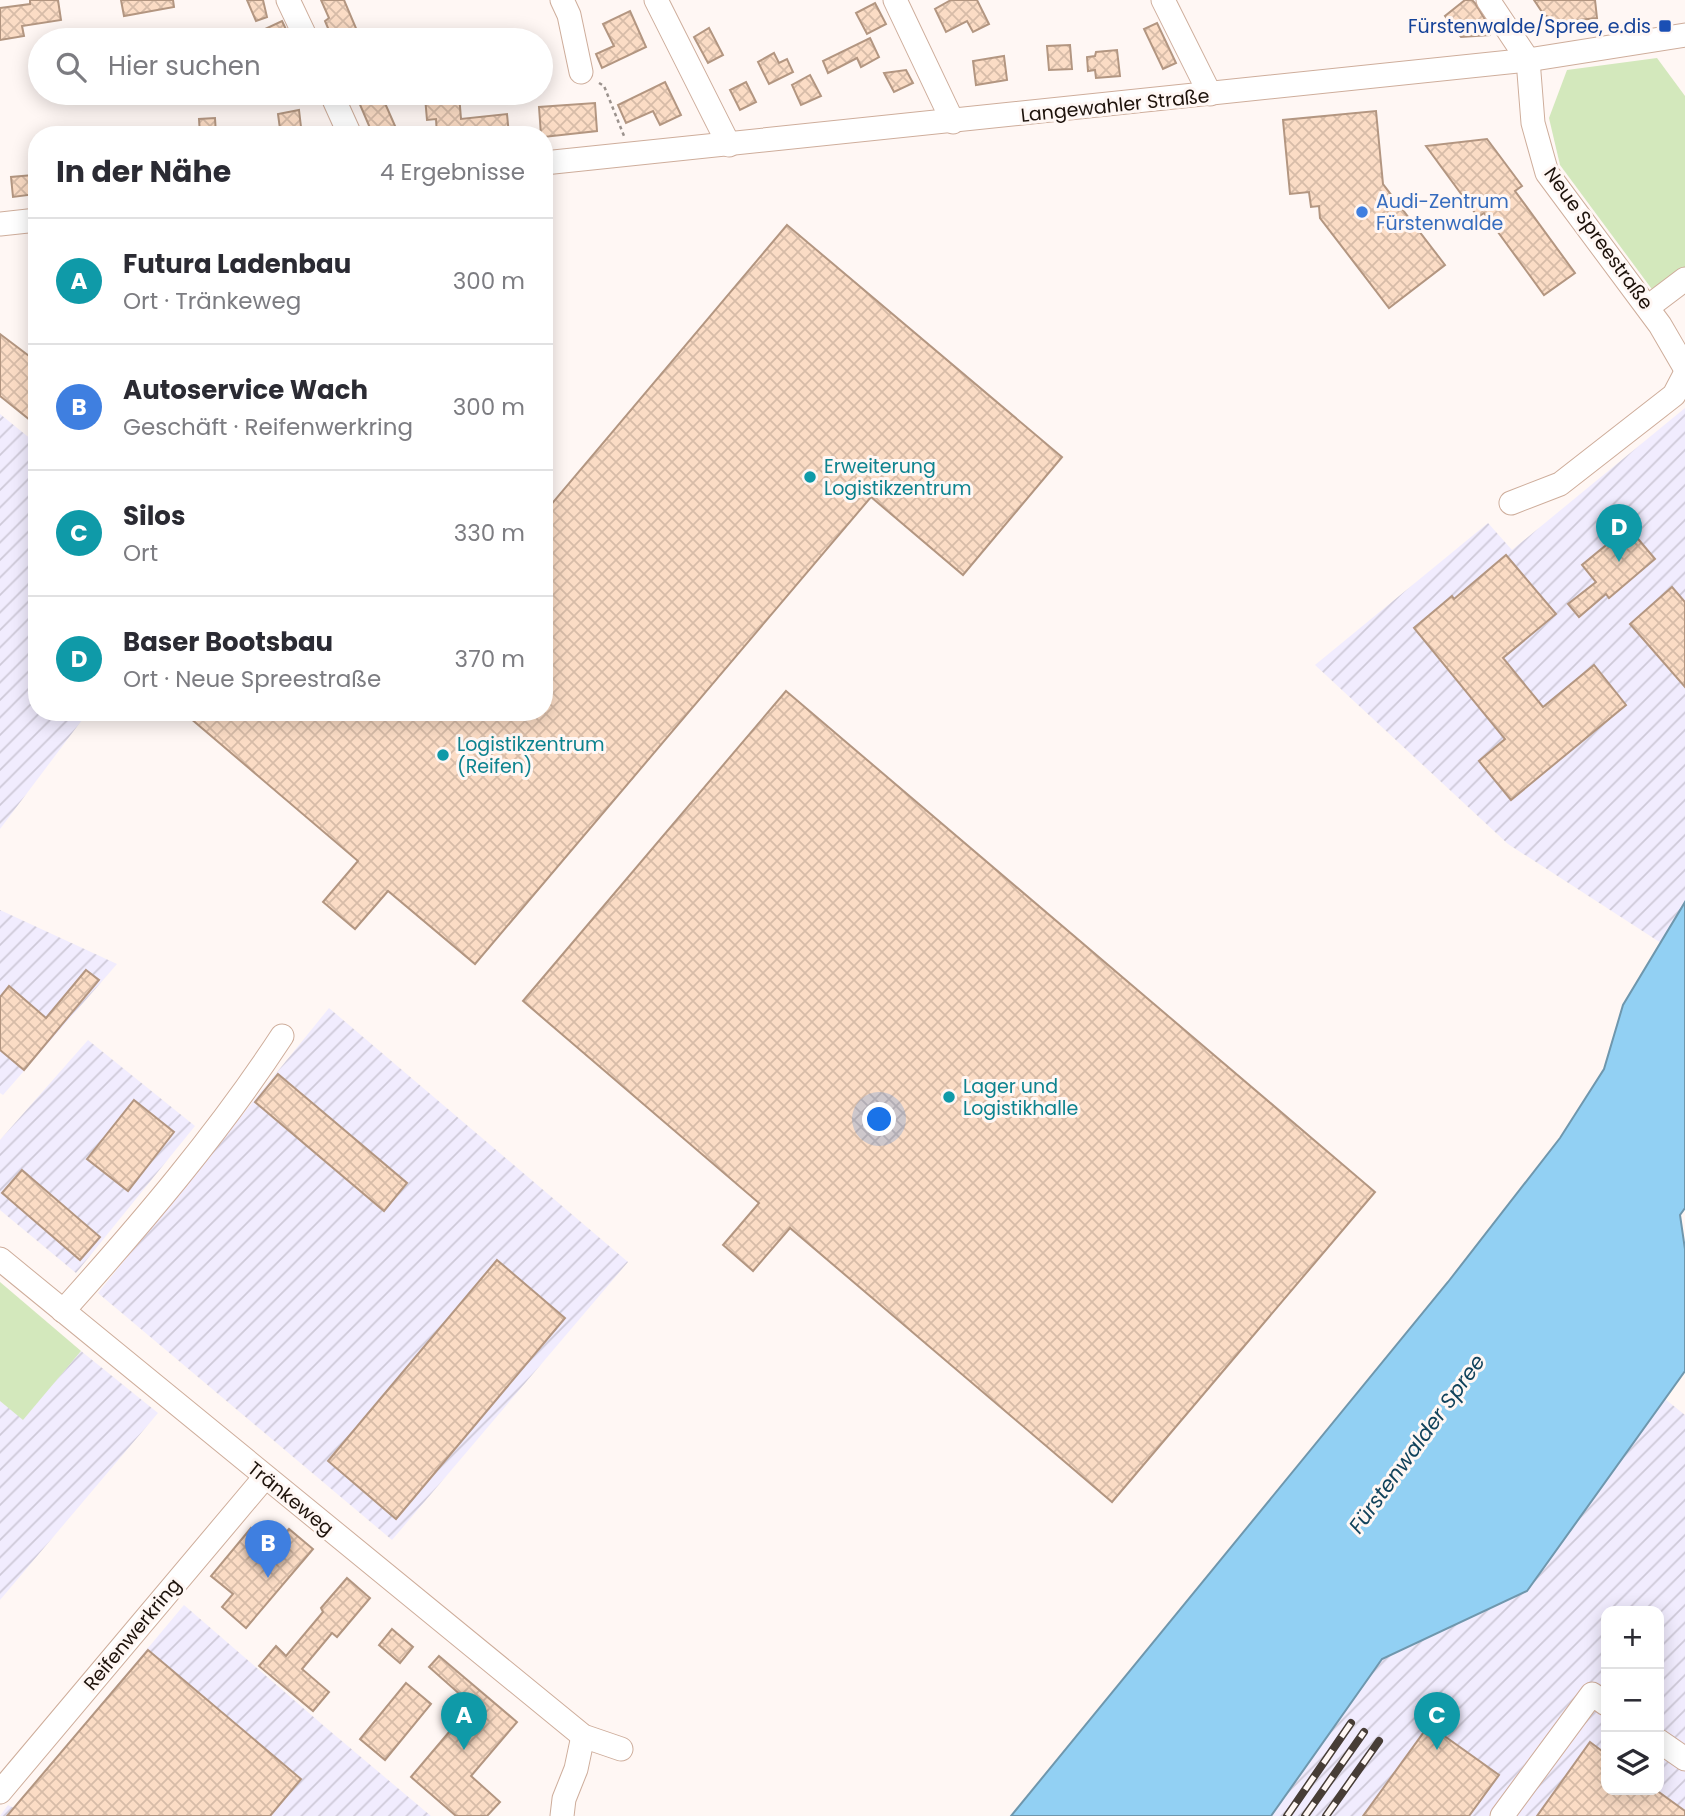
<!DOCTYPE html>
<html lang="de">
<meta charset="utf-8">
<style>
:root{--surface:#fff;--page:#f7f7f7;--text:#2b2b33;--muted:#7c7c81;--line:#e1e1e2;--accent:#0f766e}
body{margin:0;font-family:Poppins,sans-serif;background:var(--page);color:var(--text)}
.controls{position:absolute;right:21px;bottom:21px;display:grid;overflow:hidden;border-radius:14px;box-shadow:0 4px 18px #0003}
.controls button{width:63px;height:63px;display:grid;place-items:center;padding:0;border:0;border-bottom:2px solid var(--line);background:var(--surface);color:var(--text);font:35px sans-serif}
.you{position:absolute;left:880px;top:1120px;width:24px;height:24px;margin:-18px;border:5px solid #fff;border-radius:50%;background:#1a73e8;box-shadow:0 0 0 10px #1a73e833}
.badge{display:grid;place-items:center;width:46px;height:46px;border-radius:50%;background:var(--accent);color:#fff;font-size:23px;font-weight:700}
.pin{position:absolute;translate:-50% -58px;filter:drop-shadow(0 2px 4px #0008)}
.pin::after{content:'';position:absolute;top:37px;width:24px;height:21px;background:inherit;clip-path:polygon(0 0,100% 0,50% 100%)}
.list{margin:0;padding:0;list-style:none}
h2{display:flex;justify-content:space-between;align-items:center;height:91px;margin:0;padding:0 28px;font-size:30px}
h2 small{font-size:23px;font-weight:400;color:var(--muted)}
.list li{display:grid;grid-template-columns:46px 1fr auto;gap:21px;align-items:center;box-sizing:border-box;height:126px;padding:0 28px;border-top:2px solid var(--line)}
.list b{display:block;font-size:26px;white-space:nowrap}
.list p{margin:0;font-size:23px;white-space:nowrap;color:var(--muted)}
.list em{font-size:23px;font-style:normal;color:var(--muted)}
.icon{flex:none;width:38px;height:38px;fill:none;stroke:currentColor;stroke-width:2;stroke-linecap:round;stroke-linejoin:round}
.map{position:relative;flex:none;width:1685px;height:1816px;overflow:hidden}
.search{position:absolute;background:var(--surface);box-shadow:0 4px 18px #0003;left:28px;top:28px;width:525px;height:77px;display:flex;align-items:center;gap:18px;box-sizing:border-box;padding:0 24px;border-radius:38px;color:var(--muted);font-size:26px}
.panel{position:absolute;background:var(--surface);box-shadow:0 4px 18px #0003;left:28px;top:126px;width:525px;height:595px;border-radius:28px}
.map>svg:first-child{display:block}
</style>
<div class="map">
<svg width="1685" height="1816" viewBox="0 0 1685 1816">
<defs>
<pattern id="industrial-furrows" width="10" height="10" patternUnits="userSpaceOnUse" patternTransform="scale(1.75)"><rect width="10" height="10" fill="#f1ecfe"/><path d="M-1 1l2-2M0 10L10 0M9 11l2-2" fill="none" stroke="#cec9d8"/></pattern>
<pattern id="building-cross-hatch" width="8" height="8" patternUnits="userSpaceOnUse" patternTransform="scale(1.75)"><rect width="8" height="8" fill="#fbdcc5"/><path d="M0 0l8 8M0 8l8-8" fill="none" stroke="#d7bca8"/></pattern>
</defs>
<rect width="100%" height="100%" fill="#fff7f4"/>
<g fill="url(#industrial-furrows)" fill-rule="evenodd">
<polygon points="1685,408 1685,902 1661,943 1508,844 1315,665 1488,523 1512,550"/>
<polygon points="0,414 37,444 37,712 88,712 0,829"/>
<polygon points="0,910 117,964 3,1095 0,1093"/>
<polygon points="329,1008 628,1262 392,1540 98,1293"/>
<polygon points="88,1040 195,1126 76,1273 0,1210 0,1140"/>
<polygon points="81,1351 158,1413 0,1600 0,1401 23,1419"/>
<path d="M1665,1399l20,16v401h-415l112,-157 145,-68zM1606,1611h53v179h-53z"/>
<polygon points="184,1605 324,1726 431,1816 0,1816 8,1805 14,1808"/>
</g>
<g fill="#d3e8bc">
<polygon points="1657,58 1685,96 1685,268 1654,292 1560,165 1549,118 1567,70"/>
<polygon points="0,1282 81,1351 23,1420 0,1401"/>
</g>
<polygon fill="#92d0f3" stroke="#6f97ad" stroke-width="2" points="1685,902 1685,1208 1680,1215 1685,1249 1685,1371 1527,1591 1382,1659 1271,1816 1011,1816 1448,1282 1560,1138 1604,1069 1623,1005"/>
<g fill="url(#building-cross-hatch)" stroke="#b39681" stroke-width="2">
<polygon points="30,0 58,0 61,20 22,26 24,36 0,40 0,8 30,4"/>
<polygon points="121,0 173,0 174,7 124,16"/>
<polygon points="247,0 263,0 267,17 256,21"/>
<polygon points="321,0 344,0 358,33 343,40 333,40 325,21 329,18"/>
<polygon points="951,0 977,0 989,24 973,32 967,21 946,32 935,9"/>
<polygon points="1465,0 1472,0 1475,3 1492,31 1490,35 1461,37 1445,16"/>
<polygon points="1534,0 1595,0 1597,18 1560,22 1544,15"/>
<polygon points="875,3 886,24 867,34 856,13"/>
<polygon points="630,11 646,47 602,68 596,54 614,46 603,24"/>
<polygon points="282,21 291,40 270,40 265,29"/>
<polygon points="1157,23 1176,63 1163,69 1144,29"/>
<polygon points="709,28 723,55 708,63 694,37"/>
<polygon points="870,38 879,57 861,67 857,58 828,73 823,61"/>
<polygon points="1070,45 1072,69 1049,70 1047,46"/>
<polygon points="1117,50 1120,76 1096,78 1095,70 1088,71 1087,57 1095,56 1096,52"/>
<polygon points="774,53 779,63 787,59 793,72 769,84 758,62"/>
<polygon points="1004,56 1007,80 976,85 973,61"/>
<polygon points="906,70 913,83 894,92 884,73"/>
<polygon points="810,75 821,96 801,105 792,85"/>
<polygon points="665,82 681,115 660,125 653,111 626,123 618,105"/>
<polygon points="746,82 756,102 740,110 730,90"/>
<polygon points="355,93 404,93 384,101 399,135 373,135"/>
<polygon points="459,94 461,119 507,114 509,135 437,135 436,119 427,120 425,97"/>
<polygon points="595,103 597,131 544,137 544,135 541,135 539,107"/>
<polygon points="299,110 301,127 280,129 278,114"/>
<polygon points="1376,111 1383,184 1445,265 1389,308 1320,218 1319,206 1311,207 1309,192 1290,194 1283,120"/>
<polygon points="215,118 216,135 200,135 199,119"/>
<polygon points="1487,139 1522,186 1515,191 1575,273 1544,295 1484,213 1478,217 1426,146"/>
<polygon points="33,175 36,194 13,197 11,177"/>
<polygon points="787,225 1062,457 963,575 871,497 475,964 388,891 355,929 323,902 358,861 183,712 544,712 544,513"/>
<polygon points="0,334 37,362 37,411 30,420 0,396"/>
<polygon points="1628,527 1655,559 1609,598 1606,594 1579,617 1568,604 1596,582 1582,565"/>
<polygon points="1506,555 1556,614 1503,658 1543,707 1594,665 1626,705 1511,800 1479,761 1505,739 1414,628 1452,596 1454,599"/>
<polygon points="1672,587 1685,602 1685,687 1630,624"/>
<polygon points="786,691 1375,1192 1112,1502 790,1228 753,1271 723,1245 759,1203 523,1001"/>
<polygon points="86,970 99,980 24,1070 0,1050 0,997 9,986 46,1018"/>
<polygon points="278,1074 407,1183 384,1211 255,1102"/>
<polygon points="134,1100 174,1132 128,1191 87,1159"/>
<polygon points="22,1170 100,1237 80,1260 2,1193"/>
<polygon points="497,1260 565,1318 396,1519 328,1461"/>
<polygon points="251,1528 274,1546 289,1529 313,1549 246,1628 222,1607 233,1594 211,1576"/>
<polygon points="347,1578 370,1598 337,1637 332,1633 302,1669 329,1692 313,1711 259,1666 276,1646 286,1656 323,1612 321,1608"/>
<polygon points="392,1629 413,1647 400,1663 379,1645"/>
<polygon points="148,1650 301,1779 270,1816 7,1816"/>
<polygon points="439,1656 517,1722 471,1776 500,1802 487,1816 456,1816 411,1777 472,1705 429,1667"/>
<polygon points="406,1683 431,1704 385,1760 360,1739"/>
<polygon points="1429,1725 1499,1775 1469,1816 1363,1816"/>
<polygon points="1590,1742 1606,1754 1606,1790 1656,1790 1685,1811 1685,1816 1537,1816"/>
</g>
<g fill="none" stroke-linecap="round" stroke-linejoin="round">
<defs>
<g id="minor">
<polyline points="288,0 307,40"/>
<polyline points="562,0 569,15 581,72"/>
<polyline points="656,0 729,145"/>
<polyline points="895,0 953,122"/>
<polyline points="1163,0 1210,94"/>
<polyline points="1488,0 1528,60 1533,123 1547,173 1660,325 1685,368"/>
<polyline points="331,93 350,135"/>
<polyline points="544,163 1528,60 1685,35"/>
<polyline points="0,224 37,220"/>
<polyline points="1648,307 1685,279"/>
<polyline points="1511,503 1560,484 1674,395 1685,374"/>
<polyline points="0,1259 583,1736 621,1749"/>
<path d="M63,1311c78,-87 155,-177 219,-275"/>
<polyline points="1659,1741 1685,1759"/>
<polyline points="0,1792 265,1477"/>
<polyline points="562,1816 564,1799 576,1769 583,1736"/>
<polyline points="1502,1816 1592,1694 1606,1704"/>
</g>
</defs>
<use href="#minor" stroke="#cead9b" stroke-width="25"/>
<polyline stroke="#9b928d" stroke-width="2.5" stroke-dasharray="3.5 3.5" stroke-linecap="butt" points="599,83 604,86 624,136"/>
<use href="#minor" stroke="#fff" stroke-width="23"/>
<defs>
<g id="rail">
<polyline points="1287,1816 1351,1723"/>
<polyline points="1305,1816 1364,1732"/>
<polyline points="1326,1816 1379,1741"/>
</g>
</defs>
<use href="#rail" stroke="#473d36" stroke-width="8"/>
<use href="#rail" stroke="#fff7f4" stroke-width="5" stroke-dasharray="16" stroke-linecap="butt"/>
</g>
<rect fill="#1a4fb4" stroke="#fff7f4" stroke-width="2.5" x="1658" y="19" width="14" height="14" rx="3.5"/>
<circle fill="#3f7fe0" stroke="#fff7f4" stroke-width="2.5" cx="1362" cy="212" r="7"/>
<g fill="#0f9aa8" stroke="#fff7f4" stroke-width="2.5">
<circle cx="810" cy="477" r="7"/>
<circle cx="443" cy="755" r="7"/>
<circle cx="949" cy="1097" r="7"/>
</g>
<g text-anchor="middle" stroke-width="6" stroke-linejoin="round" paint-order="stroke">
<g font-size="19" fill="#164399" stroke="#fff7f4" text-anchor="end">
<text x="1651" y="33">Fürstenwalde/Spree, e.dis</text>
</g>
<g font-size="19" fill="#1d120b" stroke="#fff7f4">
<text transform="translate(1115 105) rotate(-6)" y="7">Langewahler Straße</text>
<text transform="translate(1599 238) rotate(54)" y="7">Neue Spreestraße</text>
<text transform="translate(291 1498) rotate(39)" y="7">Tränkeweg</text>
<text transform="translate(132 1634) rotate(-50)" y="7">Reifenwerkring</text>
</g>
<g font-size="19" fill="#366cbe" stroke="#fff7f4" text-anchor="start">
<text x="1376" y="208">Audi-Zentrum<tspan x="1376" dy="22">Fürstenwalde</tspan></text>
</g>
<g font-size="19" fill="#0d838f" stroke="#fff7f4" text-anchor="start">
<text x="824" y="473">Erweiterung<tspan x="824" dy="22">Logistikzentrum</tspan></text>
<text x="457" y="751">Logistikzentrum<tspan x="457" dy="22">(Reifen)</tspan></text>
<text x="963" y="1093">Lager und<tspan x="963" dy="22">Logistikhalle</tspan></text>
</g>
<g font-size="21" font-style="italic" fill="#10425b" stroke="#fff7f4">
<text transform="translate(1417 1444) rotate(-54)" y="7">Fürstenwalder Spree</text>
</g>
</g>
</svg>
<div class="controls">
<button>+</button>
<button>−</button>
<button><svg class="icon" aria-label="layers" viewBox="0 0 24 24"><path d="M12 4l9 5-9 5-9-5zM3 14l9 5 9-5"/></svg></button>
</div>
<div class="you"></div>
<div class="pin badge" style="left:464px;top:1750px;background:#0f9aa8">A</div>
<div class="pin badge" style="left:268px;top:1578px;background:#3f7fe0">B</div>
<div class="pin badge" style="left:1437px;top:1750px;background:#0f9aa8">C</div>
<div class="pin badge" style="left:1619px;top:562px;background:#0f9aa8">D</div>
<div class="search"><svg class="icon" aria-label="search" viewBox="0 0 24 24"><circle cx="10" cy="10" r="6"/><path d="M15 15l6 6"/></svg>Hier suchen</div>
<section class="panel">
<h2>In der Nähe<small>4 Ergebnisse</small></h2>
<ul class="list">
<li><span class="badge" style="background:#0f9aa8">A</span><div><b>Futura Ladenbau</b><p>Ort · Tränkeweg</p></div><em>300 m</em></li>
<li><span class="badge" style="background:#3f7fe0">B</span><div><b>Autoservice Wach</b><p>Geschäft · Reifenwerkring</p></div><em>300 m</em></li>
<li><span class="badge" style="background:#0f9aa8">C</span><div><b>Silos</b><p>Ort</p></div><em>330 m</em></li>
<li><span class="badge" style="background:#0f9aa8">D</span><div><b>Baser Bootsbau</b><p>Ort · Neue Spreestraße</p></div><em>370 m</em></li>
</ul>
</section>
</div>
